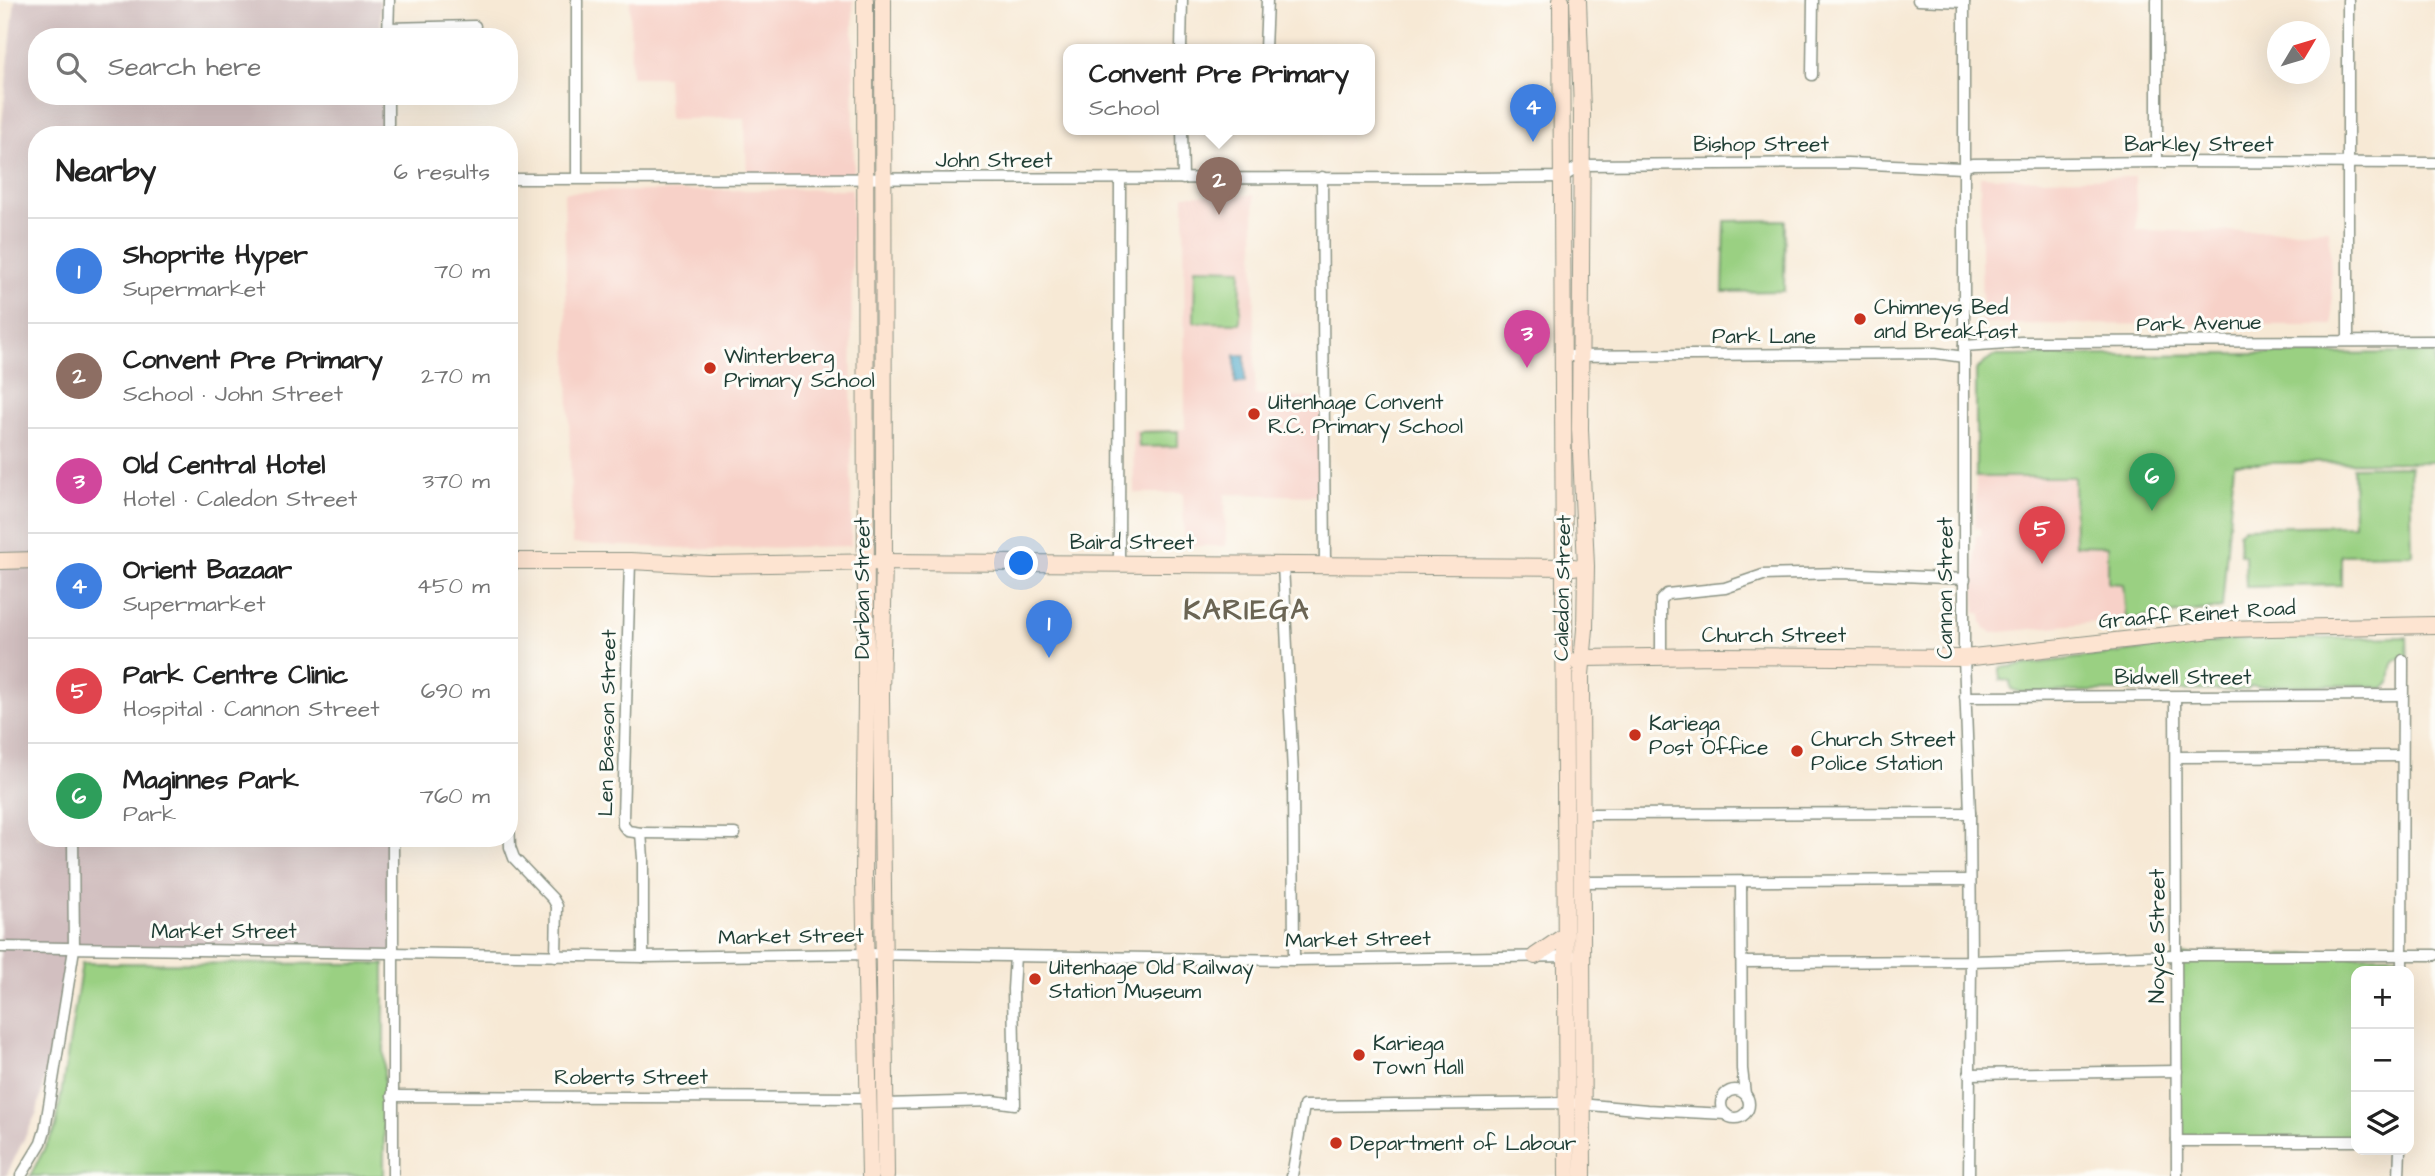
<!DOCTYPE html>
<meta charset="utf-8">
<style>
:root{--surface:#fff;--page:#f2f2f2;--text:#222;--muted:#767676;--line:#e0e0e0;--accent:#db2777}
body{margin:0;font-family:"Architects Daughter",sans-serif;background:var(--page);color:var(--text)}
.controls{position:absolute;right:21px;bottom:21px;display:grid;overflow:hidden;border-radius:14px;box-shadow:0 7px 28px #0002}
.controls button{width:63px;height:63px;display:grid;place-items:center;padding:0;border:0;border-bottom:2px solid var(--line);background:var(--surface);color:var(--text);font:35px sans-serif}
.compass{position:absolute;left:2267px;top:21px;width:63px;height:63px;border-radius:50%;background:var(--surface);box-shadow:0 7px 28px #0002;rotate:52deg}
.you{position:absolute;left:1022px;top:564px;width:24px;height:24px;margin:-18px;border:5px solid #fff;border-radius:50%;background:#1a73e8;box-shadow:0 0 0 10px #1a73e833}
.badge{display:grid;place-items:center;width:46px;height:46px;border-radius:50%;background:var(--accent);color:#fff;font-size:23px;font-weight:700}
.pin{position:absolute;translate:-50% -58px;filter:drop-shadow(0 2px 4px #0008)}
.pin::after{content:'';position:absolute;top:37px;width:24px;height:21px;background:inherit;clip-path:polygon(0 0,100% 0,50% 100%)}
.popup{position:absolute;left:1063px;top:44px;width:312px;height:91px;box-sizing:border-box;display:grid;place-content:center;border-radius:14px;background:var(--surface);filter:drop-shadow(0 2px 5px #0005);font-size:23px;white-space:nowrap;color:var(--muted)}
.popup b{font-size:26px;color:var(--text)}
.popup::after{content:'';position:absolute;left:50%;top:100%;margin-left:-14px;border:14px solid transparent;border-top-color:var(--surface)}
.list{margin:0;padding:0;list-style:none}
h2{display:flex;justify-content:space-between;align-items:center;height:91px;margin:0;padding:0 28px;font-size:30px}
h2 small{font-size:23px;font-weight:400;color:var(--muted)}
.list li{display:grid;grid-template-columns:46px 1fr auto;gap:21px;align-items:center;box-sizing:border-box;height:105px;padding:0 28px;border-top:2px solid var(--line)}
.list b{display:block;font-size:26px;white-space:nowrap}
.list p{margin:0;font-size:23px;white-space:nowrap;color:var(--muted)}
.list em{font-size:23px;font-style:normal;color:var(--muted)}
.icon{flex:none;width:38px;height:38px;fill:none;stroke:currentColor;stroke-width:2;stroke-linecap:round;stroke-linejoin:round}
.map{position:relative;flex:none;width:2435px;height:1176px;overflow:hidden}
.search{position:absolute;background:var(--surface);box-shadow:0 7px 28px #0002;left:28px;top:28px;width:490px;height:77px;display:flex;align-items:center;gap:18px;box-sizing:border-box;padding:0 24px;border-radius:28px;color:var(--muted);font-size:26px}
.panel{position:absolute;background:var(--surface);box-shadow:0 7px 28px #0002;left:28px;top:126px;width:490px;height:721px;border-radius:28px}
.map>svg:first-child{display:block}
</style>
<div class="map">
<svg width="2435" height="1176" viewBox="0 0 2435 1176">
<rect width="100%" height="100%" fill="#fdfcf7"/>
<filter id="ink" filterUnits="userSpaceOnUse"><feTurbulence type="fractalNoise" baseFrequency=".0143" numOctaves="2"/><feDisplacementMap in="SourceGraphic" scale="14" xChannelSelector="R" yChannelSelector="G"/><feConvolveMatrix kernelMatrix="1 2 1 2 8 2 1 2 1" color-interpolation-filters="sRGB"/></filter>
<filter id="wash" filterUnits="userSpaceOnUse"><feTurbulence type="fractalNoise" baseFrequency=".00686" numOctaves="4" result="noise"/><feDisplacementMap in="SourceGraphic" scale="28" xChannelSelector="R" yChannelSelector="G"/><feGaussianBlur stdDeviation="1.57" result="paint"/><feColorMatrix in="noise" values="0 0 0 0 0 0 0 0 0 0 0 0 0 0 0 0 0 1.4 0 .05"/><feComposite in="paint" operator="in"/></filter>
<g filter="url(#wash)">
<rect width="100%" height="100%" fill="#f7e9d5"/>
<g fill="#f7d1c8">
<polygon points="630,0 853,0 854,177 747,177 745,118 669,119 667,77 631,77"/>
<polygon points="1980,176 2040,179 2135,177 2137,230 2216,232 2329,229 2333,325 1982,324"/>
<polygon points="852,189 851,546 707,549 572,544 564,192"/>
<polygon points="1184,195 1254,195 1255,395 1322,399 1324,496 1225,494 1226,546 1184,546 1183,493 1134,493 1133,430 1185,429"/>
<polygon points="1976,477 2074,477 2075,545 2108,545 2108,582 2123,584 2126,619 1992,633 1985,629 1982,623 1981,613 1975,613 1975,536 1981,535 1981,528 1975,528"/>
</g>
<polygon fill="#d2bfc0" points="15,0 380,0 381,37 37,37 37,96 381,96 382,135 37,135 37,838 393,838 394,952 74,949 37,1112 6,1176 0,1176 0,142"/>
<g fill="#9ad082" stroke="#5c865b" stroke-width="2">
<polygon points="1785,220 1784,291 1723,292 1725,221"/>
<polygon points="1195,268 1241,269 1240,323 1194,322"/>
<polygon points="2435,353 2435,462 2234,463 2222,608 2126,619 2123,584 2108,583 2108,546 2075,545 2074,477 1976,477 1976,370 1993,356"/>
<polygon points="1178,431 1178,446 1139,447 1138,432"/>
<polygon points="2410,466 2412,554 2341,555 2341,585 2246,587 2245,555 2240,554 2239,533 2244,527 2354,525 2353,467"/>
<path d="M2407,637l1,26 -6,-4c-13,0 -10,14 -12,24l-6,6 -22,-4 -110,1 -6,4 -226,2 -9,-3 -1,-8 -10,-1v-12l166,-21 68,-7z"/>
<polygon points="2175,955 2402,955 2402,971 2356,971 2356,1141 2177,1141"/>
<polygon points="82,963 384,964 384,1176 30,1176 56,1127"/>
</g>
<rect fill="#49a6c8" stroke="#34727e" stroke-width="2" x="1235" y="355" width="10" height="28"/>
</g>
<g filter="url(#ink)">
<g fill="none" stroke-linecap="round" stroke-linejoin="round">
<defs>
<g id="street">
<polyline points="577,0 577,178"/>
<polyline points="1918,0 1964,2"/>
<polyline points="1964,0 1964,658 1970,813 1971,961 1969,1176"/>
<polyline points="2157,0 2157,162"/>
<polyline points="2348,0 2348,340"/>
<polyline points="388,28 475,26"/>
<polyline points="388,37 389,0"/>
<polyline points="1181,49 1182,0"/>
<polyline points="1265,49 1267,0"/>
<polyline points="1812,75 1813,0"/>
<polyline points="1182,129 1183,179"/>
<polyline points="388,135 388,96"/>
<polyline points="1322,177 1325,565"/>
<polyline points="509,179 1475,178 1563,177 1581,165 1847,163 1963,168 1972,164 2157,162 2435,163"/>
<polyline points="1964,346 2021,342 2435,341"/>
<polyline points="1564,356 1935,353 1964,357"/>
<polyline points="630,561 623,818 623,825 628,831 641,833 643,858 643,957"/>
<polyline points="1119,564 1120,179"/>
<polyline points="1283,564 1293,774 1294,960"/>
<polyline points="1661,656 1661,600 1667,594 1725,588 1763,575 1842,573 1965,579"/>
<polyline points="1965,697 2402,695"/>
<polyline points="2175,697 2177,1176"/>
<polyline points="2176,757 2402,756"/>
<polyline points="1582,814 1970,813"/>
<polyline points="509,818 510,847 514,858 553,899 557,906 556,956"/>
<polyline points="641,833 735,834"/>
<polyline points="393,838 393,1176"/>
<polyline points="1582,882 1969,880"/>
<polyline points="1741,882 1742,1069 1745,1094"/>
<polyline points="0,947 643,957 866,954 1294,960 1572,956"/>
<polyline points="1742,962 1971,961 2175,955 2435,955"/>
<polyline points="2402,971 2403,660"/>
<polyline points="1969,1074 2177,1071"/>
<circle cx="1735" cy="1104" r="14"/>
<polyline points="392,1096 869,1098"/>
<polyline points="884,1104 993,1101 1015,1104 1013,989 1015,956"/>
<polyline points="2177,1141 2356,1141"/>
<polyline points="21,1176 41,1143 45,1130 74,949 73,838"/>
<polyline points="1292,1176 1304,1106 1568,1103 1647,1110 1726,1114"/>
<polyline points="2399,1176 2400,1150"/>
</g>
<g id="secondary">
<polyline points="865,0 866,696 864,877 870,1176"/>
<polyline points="883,0 884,562 881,694 886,1176"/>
<polyline points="1561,0 1567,1176"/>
<polyline points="1578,0 1582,111 1580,429 1586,566 1585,629 1581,675 1583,1176"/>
<polyline points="0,561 37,560"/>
<polyline points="509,561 630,561 709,565 884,562 1574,567"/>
<polyline points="1577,661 1584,658 1717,656 1964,658 2221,629 2435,625"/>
<polyline points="1535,956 1566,935"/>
</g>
</defs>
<use href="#street" stroke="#8b9384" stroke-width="13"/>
<use href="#secondary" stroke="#8b9384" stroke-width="18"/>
<use href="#street" stroke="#fff" stroke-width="10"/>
<use href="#secondary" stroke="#fde4d1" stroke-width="16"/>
</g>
</g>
<g fill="#c8321e" stroke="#fdfcf7" stroke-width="2.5">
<circle cx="1860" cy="319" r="7"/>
<circle cx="710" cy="368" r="7"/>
<circle cx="1254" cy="414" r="7"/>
<circle cx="1635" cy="735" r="7"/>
<circle cx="1797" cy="751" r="7"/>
<circle cx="1035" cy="979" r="7"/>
<circle cx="1359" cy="1055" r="7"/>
<circle cx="1336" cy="1143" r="7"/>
</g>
<g text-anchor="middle" stroke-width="6" stroke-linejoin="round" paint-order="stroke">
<g font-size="21" fill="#1f3d34" stroke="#fdfcf7">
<text x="1761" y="151">Bishop Street</text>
<text x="2199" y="151">Barkley Street</text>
<text x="994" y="167">John Street</text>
<text transform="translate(2199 323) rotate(-1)" y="7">Park Avenue</text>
<text x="1764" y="343">Park Lane</text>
<text x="1132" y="549">Baird Street</text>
<text transform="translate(862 588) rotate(-90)" y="7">Durban Street</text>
<text transform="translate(1562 588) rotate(-89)" y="7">Caledon Street</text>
<text transform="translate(1945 588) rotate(-90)" y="7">Cannon Street</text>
<text transform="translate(2197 614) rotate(-4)" y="7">Graaff Reinet Road</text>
<text x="1774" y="642">Church Street</text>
<text x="2183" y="684">Bidwell Street</text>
<text transform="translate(607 723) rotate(-89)" y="7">Len Basson Street</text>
<text x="224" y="938">Market Street</text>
<text transform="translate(791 936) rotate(-1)" y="7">Market Street</text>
<text transform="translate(2157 936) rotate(-90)" y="7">Noyce Street</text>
<text transform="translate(1358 939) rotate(-1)" y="7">Market Street</text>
<text x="631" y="1084">Roberts Street</text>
</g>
<g font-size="21" fill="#1f3d34" stroke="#fdfcf7" text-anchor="start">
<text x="1874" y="314">Chimneys Bed<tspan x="1874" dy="24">and Breakfast</tspan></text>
<text x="724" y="363">Winterberg<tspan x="724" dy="24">Primary School</tspan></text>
<text x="1268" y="409">Uitenhage Convent<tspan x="1268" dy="24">R.C. Primary School</tspan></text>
<text x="1649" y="730">Kariega<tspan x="1649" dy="24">Post Office</tspan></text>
<text x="1811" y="746">Church Street<tspan x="1811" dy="24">Police Station</tspan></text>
<text x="1049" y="974">Uitenhage Old Railway<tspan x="1049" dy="24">Station Museum</tspan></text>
<text x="1373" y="1050">Kariega<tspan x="1373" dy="24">Town Hall</tspan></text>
<text x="1350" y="1150">Department of Labour</text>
</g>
<g font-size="28" font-weight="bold" letter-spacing="2" fill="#6b6554" stroke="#fdfcf7">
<text x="1247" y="619">KARIEGA</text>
</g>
</g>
</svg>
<div class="controls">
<button>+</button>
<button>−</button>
<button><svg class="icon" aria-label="layers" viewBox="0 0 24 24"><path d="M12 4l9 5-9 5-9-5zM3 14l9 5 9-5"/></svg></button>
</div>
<svg class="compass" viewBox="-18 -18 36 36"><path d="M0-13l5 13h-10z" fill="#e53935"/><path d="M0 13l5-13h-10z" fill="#767676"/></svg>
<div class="you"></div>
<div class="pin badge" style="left:1049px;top:658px;background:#3f7fe0">1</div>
<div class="pin badge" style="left:1219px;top:215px;background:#8d6e63">2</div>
<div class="popup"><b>Convent Pre Primary</b>School</div>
<div class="pin badge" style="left:1527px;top:368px;background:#d1479c">3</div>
<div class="pin badge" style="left:1533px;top:142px;background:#3f7fe0">4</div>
<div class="pin badge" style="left:2042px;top:564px;background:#e0444e">5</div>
<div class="pin badge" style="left:2152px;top:511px;background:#2e9e5b">6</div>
<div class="search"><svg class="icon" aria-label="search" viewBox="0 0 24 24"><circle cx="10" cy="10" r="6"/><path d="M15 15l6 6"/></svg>Search here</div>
<section class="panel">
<h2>Nearby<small>6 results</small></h2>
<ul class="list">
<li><span class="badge" style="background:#3f7fe0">1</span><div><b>Shoprite Hyper</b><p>Supermarket</p></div><em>70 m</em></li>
<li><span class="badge" style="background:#8d6e63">2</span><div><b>Convent Pre Primary</b><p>School · John Street</p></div><em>270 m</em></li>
<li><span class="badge" style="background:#d1479c">3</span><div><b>Old Central Hotel</b><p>Hotel · Caledon Street</p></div><em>370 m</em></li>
<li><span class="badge" style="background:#3f7fe0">4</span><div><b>Orient Bazaar</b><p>Supermarket</p></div><em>450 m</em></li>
<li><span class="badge" style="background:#e0444e">5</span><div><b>Park Centre Clinic</b><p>Hospital · Cannon Street</p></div><em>690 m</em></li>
<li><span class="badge" style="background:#2e9e5b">6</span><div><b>Maginnes Park</b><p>Park</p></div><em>760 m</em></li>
</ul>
</section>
</div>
